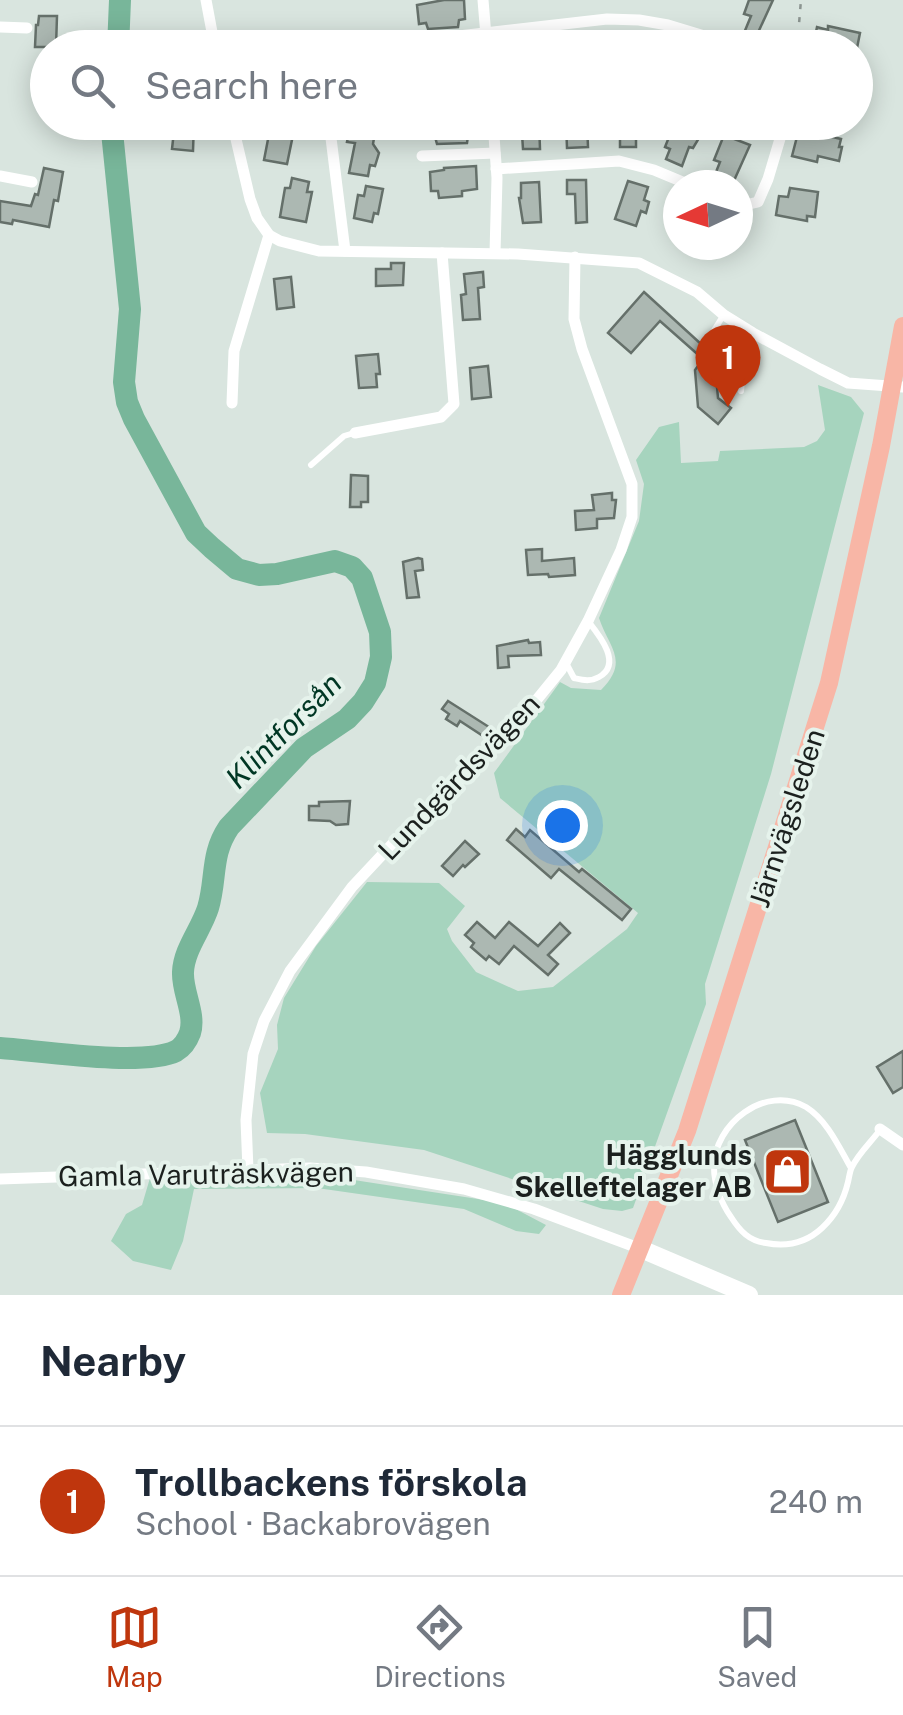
<!DOCTYPE html>
<meta charset="utf-8">
<style>
:root{--surface:#fff;--page:#f2f2f3;--text:#1f2937;--muted:#747a83;--line:#e0e1e3;--accent:#bf360d}
body{margin:0;font-family:"Public Sans",sans-serif;background:var(--page);color:var(--text)}
.compass{position:absolute;left:663px;top:170px;width:90px;height:90px;border-radius:50%;background:var(--surface);box-shadow:0 5px 25px #0003;rotate:266deg}
.you{position:absolute;left:562px;top:825px;width:35px;height:35px;margin:-25px;border:8px solid #fff;border-radius:50%;background:#1a73e8;box-shadow:0 0 0 15px #1a73e833}
.badge{display:grid;place-items:center;width:65px;height:65px;border-radius:50%;background:var(--accent);color:#fff;font-size:32px;font-weight:700}
.pin{position:absolute;translate:-50% -82px;filter:drop-shadow(0 2px 5px #0008)}
.pin::after{content:'';position:absolute;top:52px;width:35px;height:30px;background:inherit;clip-path:polygon(0 0,100% 0,50% 100%)}
.list{margin:0;padding:0;list-style:none}
h2{display:flex;justify-content:space-between;align-items:center;height:130px;margin:0;padding:0 40px;font-size:42px}
h2 small{font-size:32px;font-weight:400;color:var(--muted)}
.list li{display:grid;grid-template-columns:65px 1fr auto;gap:30px;align-items:center;box-sizing:border-box;height:150px;padding:0 40px;border-top:2px solid var(--line)}
.list b{display:block;font-size:38px;white-space:nowrap}
.list p{margin:0;font-size:32px;white-space:nowrap;color:var(--muted)}
.list em{font-size:32px;font-style:normal;color:var(--muted)}
.icon{flex:none;width:55px;height:55px;fill:none;stroke:currentColor;stroke-width:2;stroke-linecap:round;stroke-linejoin:round}
.map{position:relative;flex:none;width:903px;height:1295px;overflow:hidden}
.search{position:absolute;background:var(--surface);box-shadow:0 5px 25px #0003;left:30px;right:30px;top:30px;height:110px;display:flex;align-items:center;gap:25px;box-sizing:border-box;padding:0 35px;border-radius:55px;color:var(--muted);font-size:38px}
.sheet{height:280px;background:var(--surface)}
nav{display:flex;justify-content:space-around;align-items:center;box-sizing:border-box;height:140px;border-top:2px solid var(--line);background:var(--surface);font-size:28px;color:var(--muted)}
nav a{display:grid;justify-items:center;gap:5px}
nav .on{color:var(--accent)}
.map>svg:first-child{display:block}
</style>
<div class="map">
<svg width="903" height="1295" viewBox="0 0 903 1295">
<rect width="100%" height="100%" fill="#d9e5df"/>
<g fill="#a6d4be">
<path d="M818,385l33,12 13,16 -93,361 -66,210 1,20 -73,204 -11,3 -19,-2 -179,-59 -119,-16 -38,-1 -7,-40 18,-44 -1,-24 7,-27 32,-52 51,-64 72,1 26,23 -18,23 5,12 24,31 42,19 35,-4 74,-58 11,-16 -138,-115 -6,-25 66,-91 11,6 30,2c29,-29 8,-42 -2,-72l40,-97 5,-37 -8,-24 23,-33 20,-5 2,41 37,-2 2,-10 84,-4 13,-6 8,-11z"/>
<polygon points="308,1173 504,1203 546,1225 539,1234 516,1231 464,1209 317,1188 194,1189 183,1241 171,1270 133,1261 111,1241 126,1214 142,1205 150,1178"/>
</g>
<g fill="none" stroke-linecap="round" stroke-linejoin="round">
<g stroke="#78b69a" stroke-width="22">
<polyline points="118,48 120,0"/>
<path d="M0,1048c41,3 143,19 176,3 7,-4 11,-10 14,-18 6,-19 -8,-41 -7,-61 1,-23 18,-42 25,-64 9,-30 2,-53 21,-81l75,-79 43,-29 16,-17 12,-19 6,-26 -1,-25 -18,-54 -10,-11 -17,-6 -58,13 -18,1 -22,-6 -25,-21 -16,-15 -62,-114 -7,-17 -3,-20 6,-73 -19,-187"/>
</g>
</g>
<g fill="#acb8b2" stroke="#65706a" stroke-width="2.5">
<polygon points="444,0 464,0 465,19 459,20 458,27 428,29 426,23 419,24 417,5"/>
<polygon points="749,0 773,0 756,37 744,33 751,16 744,14"/>
<polygon points="39,16 57,16 56,47 35,47 36,25 38,25"/>
<polygon points="828,26 860,33 857,48 813,46 817,27 828,30"/>
<polygon points="175,122 194,122 193,151 172,149"/>
<polygon points="275,122 302,122 300,136 293,135 287,164 264,160 270,129 274,130"/>
<polygon points="351,122 373,122 372,131 375,132 373,144 379,153 375,166 370,165 368,176 349,173 355,143 347,142"/>
<polygon points="427,122 474,122 475,136 468,136 467,143 437,144 435,137 428,138"/>
<polygon points="517,122 539,122 540,149 523,149 522,134 518,134"/>
<polygon points="566,122 587,122 588,147 567,148"/>
<polygon points="620,122 646,122 645,135 636,136 636,147 620,147"/>
<polygon points="675,122 695,129 699,138 693,148 689,147 682,166 666,159 670,149 665,147"/>
<polygon points="799,129 841,139 839,147 842,147 839,161 818,156 817,162 792,156"/>
<polygon points="724,135 750,145 732,185 714,177 720,162 714,160"/>
<polygon points="476,166 477,189 462,191 462,196 439,198 438,191 431,191 430,172 444,170 444,168"/>
<polygon points="44,168 63,172 58,201 54,200 49,227 13,220 12,224 0,222 0,201 31,206 35,194 38,195"/>
<polygon points="292,178 309,182 307,192 312,192 306,222 280,217 285,188 290,188"/>
<polygon points="567,180 586,180 587,222 576,223 575,194 567,194"/>
<polygon points="628,181 648,187 644,200 649,202 646,213 641,211 636,226 615,219"/>
<polygon points="539,182 541,222 523,223 519,198 521,198 521,183"/>
<polygon points="366,186 383,189 378,214 374,213 372,222 354,218 358,195 364,196"/>
<polygon points="790,188 818,192 815,217 807,216 807,221 776,215 779,196 788,197"/>
<polygon points="391,263 404,263 403,285 376,286 376,269 391,269"/>
<polygon points="483,272 484,287 478,288 480,319 463,320 461,295 466,294 464,274"/>
<polygon points="291,277 294,307 277,309 274,279"/>
<polygon points="644,292 701,344 704,352 725,365 716,376 718,398 731,408 718,424 698,407 695,370 703,359 660,321 631,353 608,333"/>
<polygon points="378,354 380,374 376,374 377,387 359,388 356,356"/>
<polygon points="488,366 491,397 472,399 470,368"/>
<polygon points="351,475 368,476 368,502 361,502 361,507 350,507"/>
<polygon points="612,493 612,500 616,500 614,518 597,519 597,528 576,530 575,511 594,510 592,495"/>
<polygon points="542,549 542,561 574,558 575,575 549,577 548,574 528,575 526,550"/>
<polygon points="418,558 422,559 423,570 415,571 419,597 407,598 403,562"/>
<polygon points="528,640 529,643 540,642 541,655 508,656 509,667 498,668 497,646"/>
<polygon points="448,701 489,727 483,736 460,721 457,726 446,719 449,714 442,709"/>
<polygon points="350,801 348,824 336,825 330,821 309,820 309,806 319,806 319,802"/>
<polygon points="516,829 525,837 530,830 579,872 582,869 631,909 622,920 559,869 551,878 507,840"/>
<polygon points="465,841 479,854 465,867 463,865 453,876 442,866"/>
<polygon points="477,922 495,938 509,922 538,946 560,923 570,933 548,955 558,964 548,975 514,946 499,964 489,956 486,960 471,947 474,943 465,935"/>
<polygon points="903,1051 903,1087 893,1093 877,1067"/>
<polygon points="795,1120 828,1202 778,1222 745,1140"/>
</g>
<g fill="none" stroke-linecap="round" stroke-linejoin="round">
<polyline stroke="#8b9490" stroke-width="2.5" stroke-dasharray="5 8" stroke-linecap="butt" points="797,48 801,0"/>
<g stroke="#fff" stroke-width="6">
<polyline points="723,316 711,335 708,346 726,358 744,363"/>
<polyline points="741,391 744,363 752,335"/>
<polyline points="311,465 344,436 354,433"/>
<path d="M566,663l8,15c9,2 16,4 25,-1 24,-13 0,-42 -11,-56"/>
<path d="M851,1168c-12,-21 -24,-48 -45,-61 -41,-23 -92,17 -92,60 0,17 7,36 17,50 9,14 18,24 35,26 21,4 40,0 56,-15 13,-12 22,-29 26,-46 1,-4 2,-12 4,-15 6,-13 19,-25 28,-37"/>
</g>
<g stroke="#fff" stroke-width="11">
<polyline points="206,0 215,48"/>
<polyline points="483,0 487,48"/>
<polyline points="0,27 27,28"/>
<polyline points="415,41 607,19 639,20 668,25 744,48"/>
<polyline points="232,122 250,199 257,218 269,235 280,241 319,251 518,254 639,263 697,292 724,315 753,333 820,369 848,383 903,387"/>
<polyline points="329,122 345,251"/>
<polyline points="493,122 497,178 495,253"/>
<polyline points="422,156 495,153"/>
<polyline points="496,169 619,161 654,170 690,185"/>
<polyline points="0,176 32,182"/>
<polyline points="738,203 745,205 758,202 768,179 785,122"/>
<polyline points="232,403 234,351 269,235"/>
<polyline points="355,433 441,417 454,404 442,253"/>
<polyline points="880,1129 903,1145"/>
<polyline points="248,1170 246,1120 253,1054 264,1021 290,971 352,887 396,840 508,735 561,670 588,621 621,550 632,517 632,484 582,349 574,319 575,257"/>
<polyline points="0,1179 310,1168 366,1172 464,1189 534,1209 641,1249"/>
</g>
<polyline stroke="#fff" stroke-width="18" points="641,1249 749,1295"/>
<polyline stroke="#f8b6a6" stroke-width="18" points="621,1295 687,1131 829,683 881,446 903,326"/>
</g>
<defs>
<symbol id="shop-square" viewBox="-11 -11 22 22"><rect x="-9" y="-9" width="18" height="18" rx="4" fill="#bf360d" stroke="#e6f3ec"/><path d="M-5-2.5h2.3a2.7 3.5 0 0 1 5.4 0H5L5.5 6h-11ZM-1.5-2.5h3a1.5 2.3 0 0 0-3 0Z" fill="#fff"/></symbol>
</defs>
<g fill-rule="evenodd">
<use href="#shop-square" x="760" y="1144" width="55" height="55"/>
</g>
<g text-anchor="middle" stroke-width="8" stroke-linejoin="round" paint-order="stroke">
<g font-size="28" fill="#1b201e" stroke="#e6f3ec">
<text transform="translate(459 777) rotate(-46)" y="10">Lundgärdsvägen</text>
<text transform="translate(787 818) rotate(-72)" y="10">Järnvägsleden</text>
<text transform="translate(206 1174) rotate(-1)" y="10">Gamla Varuträskvägen</text>
</g>
<g font-size="28" font-weight="bold" fill="#1b201e" stroke="#e6f3ec" text-anchor="end">
<text x="752" y="1165">Hägglunds<tspan x="752" dy="32">Skelleftelager AB</tspan></text>
</g>
<g font-size="30" font-style="italic" fill="#003724" stroke="#e6f3ec">
<text transform="translate(284 731) rotate(-45)" y="10">Klintforsån</text>
</g>
</g>
</svg>
<svg class="compass" viewBox="-18 -18 36 36"><path d="M0-13l5 13h-10z" fill="#e53935"/><path d="M0 13l5-13h-10z" fill="#747a83"/></svg>
<div class="you"></div>
<div class="pin badge" style="left:728px;top:407px">1</div>
<div class="search"><svg class="icon" aria-label="search" viewBox="0 0 24 24"><circle cx="10" cy="10" r="6"/><path d="M15 15l6 6"/></svg>Search here</div>
</div>
<section class="sheet">
<h2>Nearby<small></small></h2>
<ul class="list">
<li><span class="badge">1</span><div><b>Trollbackens förskola</b><p>School · Backabrovägen</p></div><em>240 m</em></li>
</ul>
</section>
<nav>
<a class="on"><svg class="icon" aria-label="map" viewBox="0 0 24 24"><path d="M3 6l6-2 6 2 6-2v14l-6 2-6-2-6 2zM9 4v14M15 6v14"/></svg>Map</a>
<a><svg class="icon" aria-label="directions" viewBox="0 0 24 24"><path d="M12 3l9 9-9 9-9-9zM9 14v-3h6M13 9l2 2-2 2"/></svg>Directions</a>
<a><svg class="icon" aria-label="saved" viewBox="0 0 24 24"><path d="M7 4h10v16l-5-4-5 4z"/></svg>Saved</a>
</nav>
